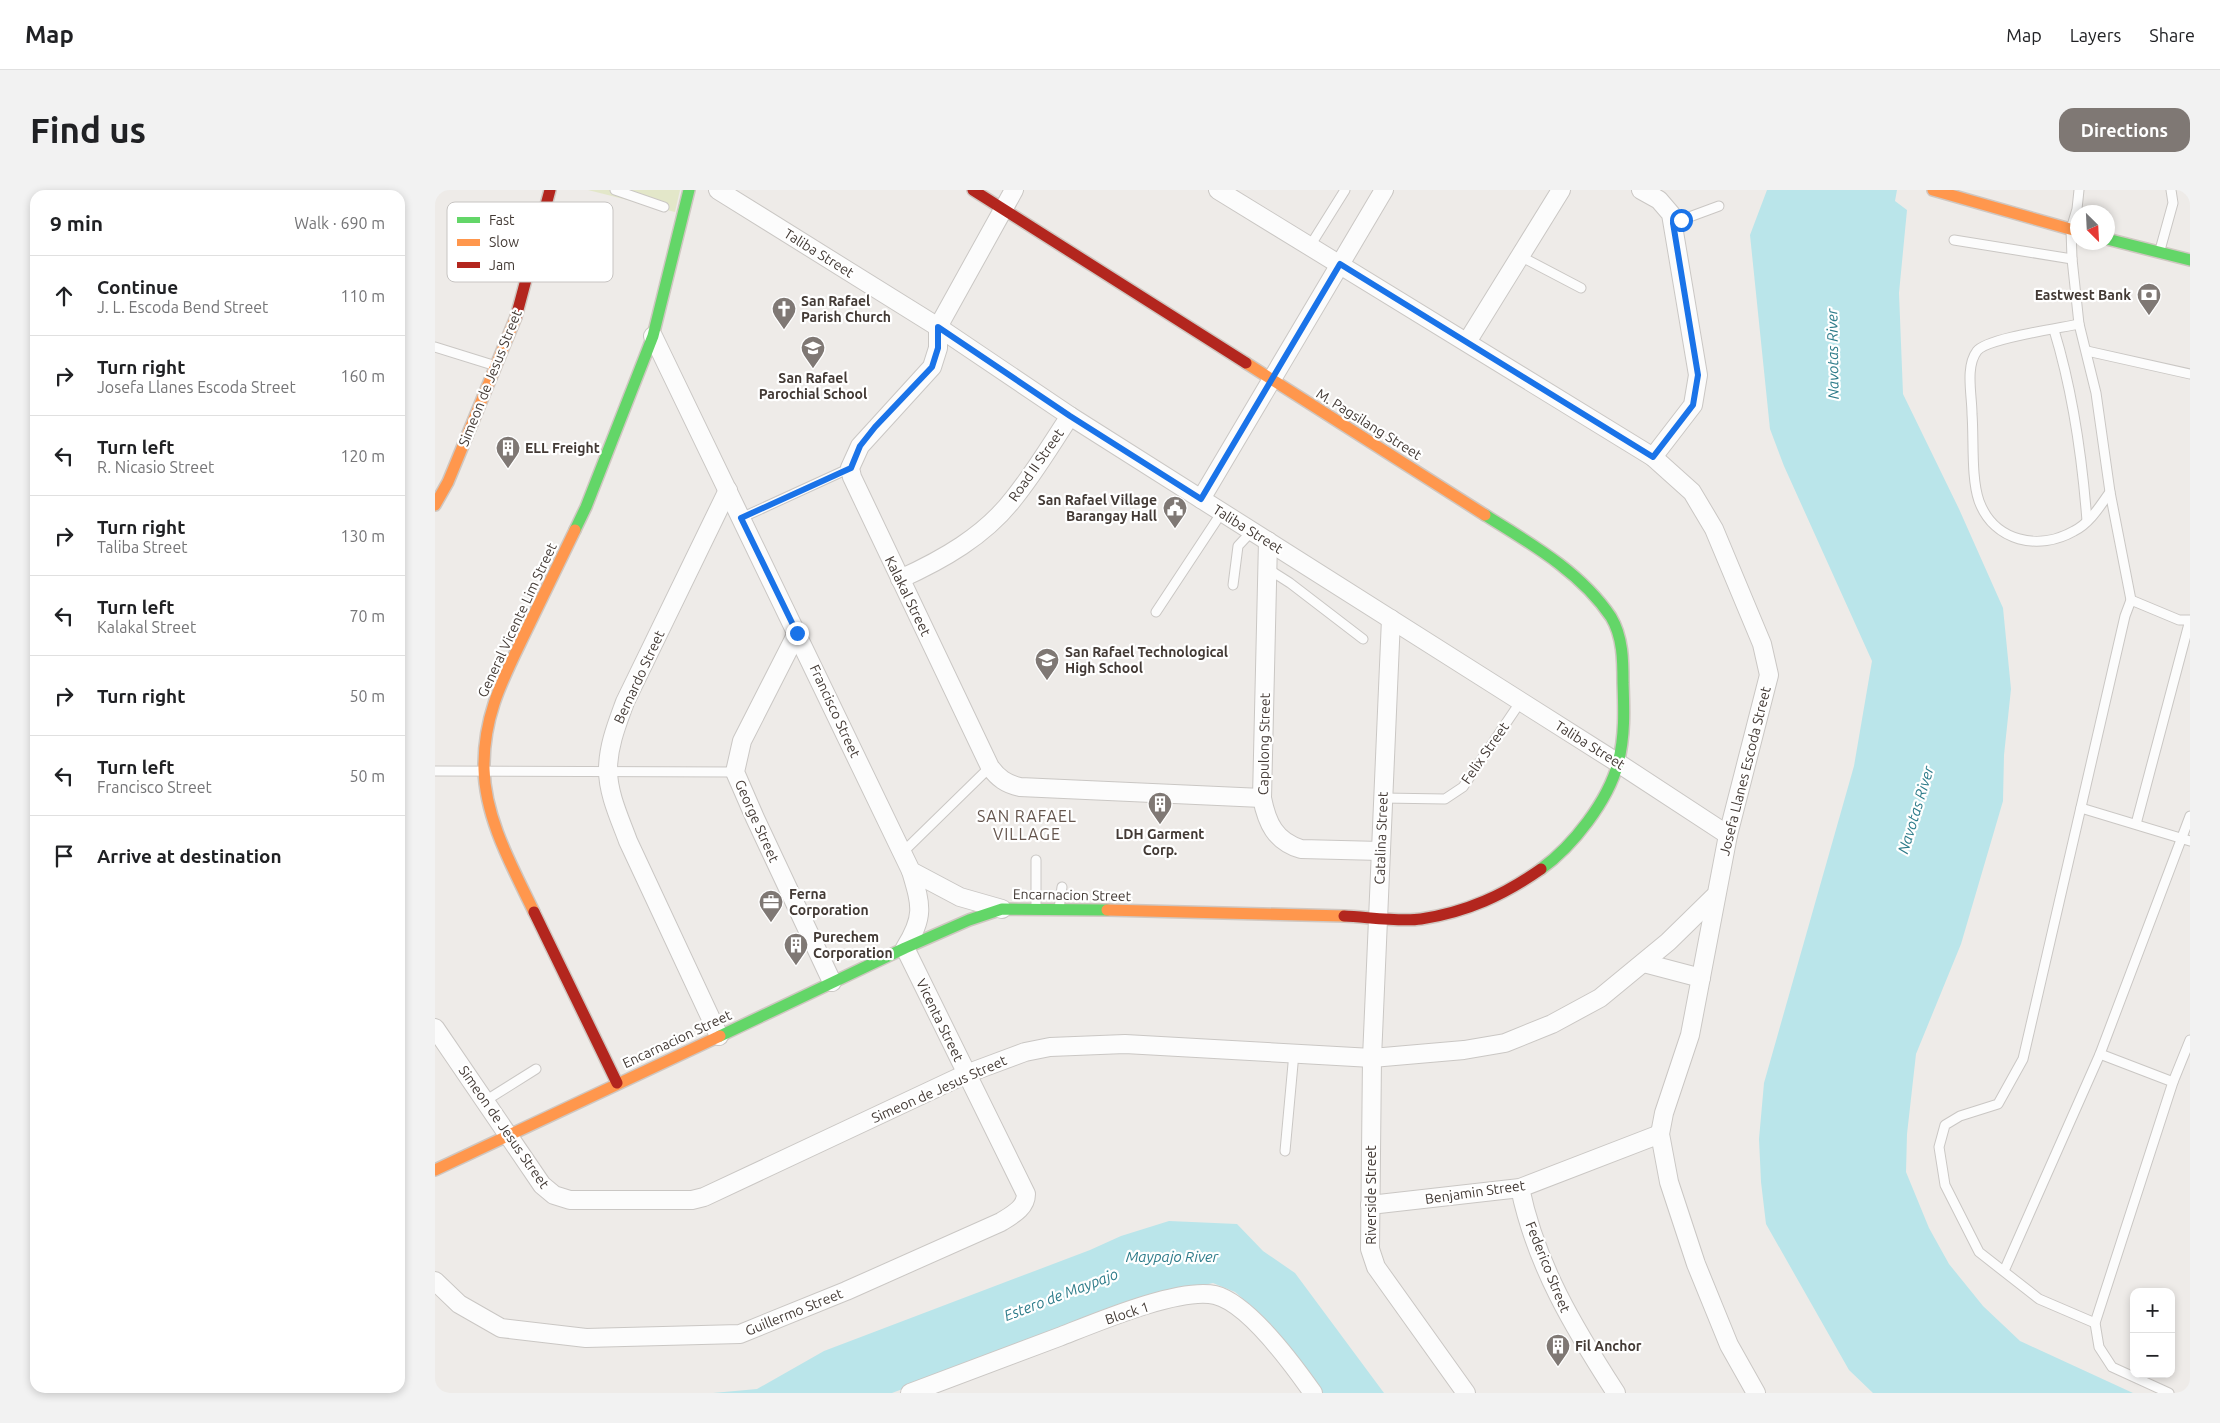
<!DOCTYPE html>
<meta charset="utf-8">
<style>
:root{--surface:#fff;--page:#f2f2f2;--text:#202124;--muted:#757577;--line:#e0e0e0;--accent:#7f7874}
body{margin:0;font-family:Ubuntu,sans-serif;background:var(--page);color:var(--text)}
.controls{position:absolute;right:15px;bottom:15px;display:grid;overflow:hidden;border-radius:10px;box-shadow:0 2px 8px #0003}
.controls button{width:45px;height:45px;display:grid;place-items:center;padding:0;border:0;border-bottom:1px solid var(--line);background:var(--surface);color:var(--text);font:25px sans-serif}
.compass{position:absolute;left:1635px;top:15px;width:45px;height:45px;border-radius:50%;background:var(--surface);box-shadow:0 2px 8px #0003;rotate:156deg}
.stop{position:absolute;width:15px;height:15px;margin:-11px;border:4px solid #1a73e8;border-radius:50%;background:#fff}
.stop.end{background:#1a73e8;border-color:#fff;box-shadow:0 1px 5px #0008}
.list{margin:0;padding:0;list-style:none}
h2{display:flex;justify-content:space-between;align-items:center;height:65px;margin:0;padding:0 20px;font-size:21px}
h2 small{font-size:16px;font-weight:400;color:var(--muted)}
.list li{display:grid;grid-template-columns:32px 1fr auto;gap:15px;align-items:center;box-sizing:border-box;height:80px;padding:0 20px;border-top:1px solid var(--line)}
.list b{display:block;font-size:19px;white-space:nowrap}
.list p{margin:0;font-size:16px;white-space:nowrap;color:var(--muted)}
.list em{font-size:16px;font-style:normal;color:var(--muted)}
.icon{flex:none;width:28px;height:28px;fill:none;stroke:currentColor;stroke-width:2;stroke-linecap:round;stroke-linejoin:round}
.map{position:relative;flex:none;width:1755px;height:1203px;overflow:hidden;border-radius:15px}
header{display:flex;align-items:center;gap:30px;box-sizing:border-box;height:70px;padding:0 25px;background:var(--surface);border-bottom:1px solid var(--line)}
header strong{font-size:24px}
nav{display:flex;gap:28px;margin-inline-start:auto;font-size:18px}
.intro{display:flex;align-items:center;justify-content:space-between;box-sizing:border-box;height:120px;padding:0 30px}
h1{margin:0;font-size:35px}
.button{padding:12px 22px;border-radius:15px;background:var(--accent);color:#fff;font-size:18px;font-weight:700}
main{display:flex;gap:30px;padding:0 30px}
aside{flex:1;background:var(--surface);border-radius:15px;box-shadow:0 2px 8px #0003}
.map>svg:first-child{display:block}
</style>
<header>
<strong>Map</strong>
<nav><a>Map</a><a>Layers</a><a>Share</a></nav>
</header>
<div class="intro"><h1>Find us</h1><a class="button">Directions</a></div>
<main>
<aside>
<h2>9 min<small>Walk · 690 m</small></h2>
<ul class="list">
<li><svg class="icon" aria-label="ahead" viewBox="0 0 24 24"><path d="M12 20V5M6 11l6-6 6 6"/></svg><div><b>Continue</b><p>J. L. Escoda Bend Street</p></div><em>110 m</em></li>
<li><svg class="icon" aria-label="right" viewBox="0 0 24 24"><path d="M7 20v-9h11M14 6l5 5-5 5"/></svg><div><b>Turn right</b><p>Josefa Llanes Escoda Street</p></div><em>160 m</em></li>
<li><svg class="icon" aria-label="left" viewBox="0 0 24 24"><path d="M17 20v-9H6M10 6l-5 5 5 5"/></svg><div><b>Turn left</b><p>R. Nicasio Street</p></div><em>120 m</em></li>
<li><svg class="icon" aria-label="right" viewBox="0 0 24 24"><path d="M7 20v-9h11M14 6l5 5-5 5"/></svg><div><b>Turn right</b><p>Taliba Street</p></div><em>130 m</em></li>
<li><svg class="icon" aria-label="left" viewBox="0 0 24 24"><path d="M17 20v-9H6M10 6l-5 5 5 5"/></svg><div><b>Turn left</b><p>Kalakal Street</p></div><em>70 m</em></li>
<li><svg class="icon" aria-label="right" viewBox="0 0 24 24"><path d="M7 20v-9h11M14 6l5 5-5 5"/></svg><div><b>Turn right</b></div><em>50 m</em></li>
<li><svg class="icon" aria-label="left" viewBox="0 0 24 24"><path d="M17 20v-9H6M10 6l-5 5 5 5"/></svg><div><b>Turn left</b><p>Francisco Street</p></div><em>50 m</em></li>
<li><svg class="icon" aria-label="arrive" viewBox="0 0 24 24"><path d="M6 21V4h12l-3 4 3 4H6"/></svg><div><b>Arrive at destination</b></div></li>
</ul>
</aside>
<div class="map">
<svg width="1755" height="1203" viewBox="0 0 1755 1203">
<rect width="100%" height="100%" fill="#eeebe8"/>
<polygon fill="#e3e7c9" points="153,0 245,0 240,22"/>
<g fill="#bae5ea">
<polygon points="1332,0 1462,0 1460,11 1472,20 1464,103 1468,204 1524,319 1568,418 1576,499 1569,565 1568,611 1526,754 1481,864 1472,944 1471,982 1494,1038 1514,1074 1548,1116 1585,1151 1698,1203 1438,1203 1414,1180 1331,1034 1326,992 1324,949 1329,893 1419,576 1437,471 1349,276 1335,239 1315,45"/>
<polygon points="734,1031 802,1034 828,1061 860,1083 949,1203 885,1203 820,1119 800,1102 778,1093 703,1110 457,1203 278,1203 322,1199 389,1161 655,1060 686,1046"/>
</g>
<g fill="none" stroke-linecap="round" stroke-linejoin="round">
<defs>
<g id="lane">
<polyline points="180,0 229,17"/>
<polyline points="1644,0 1642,19 1636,39 1637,69 1644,134 1661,203 1675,302 1696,410"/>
<polyline points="1238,33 1284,16"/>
<polyline points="1519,50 1637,69"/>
<polyline points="875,56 910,0"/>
<polyline points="1725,60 1738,13 1736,0"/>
<polyline points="1085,66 1146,98"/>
<path d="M1644,134c-18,4 -92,14 -102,27 -12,16 -5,44 -5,63 2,26 -1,64 7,87 15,41 60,50 95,30 16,-8 26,-25 36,-39"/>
<path d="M1619,140c19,62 28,126 33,191"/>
<polyline points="0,157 61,176"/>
<polyline points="1652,161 1755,184"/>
<polyline points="306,328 415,278"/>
<polyline points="833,379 855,393 928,449"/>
<polyline points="798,395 803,356 817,341"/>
<polyline points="721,422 787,322"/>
<polyline points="0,581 300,582"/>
<polyline points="948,608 1010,609 1028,597 1086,511"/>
<polyline points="1646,618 1755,651"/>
<polyline points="467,663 555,577"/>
<polyline points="601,719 601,670"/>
<polyline points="624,719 627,697"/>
<polyline points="1665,864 1738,892"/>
<polyline points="50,911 101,879"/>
<polyline points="850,961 859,863"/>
<polyline points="1569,1081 1665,864 1755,626"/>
<polyline points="1660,1133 1604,1109 1544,1062 1510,995 1504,957 1510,935 1525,926 1563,914 1588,869 1690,426 1696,410 1744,430 1755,430 1701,634"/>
<polyline points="1734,1203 1677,1177 1664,1157 1660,1133 1738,892 1755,850"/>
</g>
<g id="street">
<polyline points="283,0 503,137 635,226 1183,573 1293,645"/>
<path d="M579,0l-76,137v21l-6,19 -72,79 -10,22 2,9 138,290c8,11 16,17 30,20l242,11"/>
<polyline points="783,0 1218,267 1257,302 1279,339 1327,454 1334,485 1293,645 1255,845 1229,923 1225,944 1234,992 1261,1074 1294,1155 1321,1203"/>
<polyline points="1206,0 1224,10 1236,24 1263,185 1258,215 1218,267"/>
<polyline points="218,146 476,681 525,707 567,719"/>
<polyline points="1032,152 1126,0"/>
<polyline points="766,309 949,0"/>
<path d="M833,351l-6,257c5,25 13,43 39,51l80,2"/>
<path d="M465,389c42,-19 85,-43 114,-81 21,-26 38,-55 56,-82"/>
<polyline points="956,429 937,868 935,1059 941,1077 1031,1203"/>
<polyline points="362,443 307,551 300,582 320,628 397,792"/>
<polyline points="1209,773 1266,788"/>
<polyline points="0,838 107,995 119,1005 135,1010 257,1010 269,1007 531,884 590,862 615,857 690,854 937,868 1029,860 1070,853 1117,834 1165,808 1233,752 1279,707"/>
<path d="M284,846l-91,-195c-8,-22 -20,-47 -20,-71 0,-24 9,-46 17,-68l103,-212"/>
<path d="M1085,998c16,77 54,140 96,205"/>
<polyline points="935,1015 1085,998 1225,944"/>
<path d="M0,1091l24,23 42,24 85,10 154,-4 106,-43 155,-69c11,-7 25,-14 25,-28l-121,-246c20,-32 16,-43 6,-77"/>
<path d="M475,1203c50,-19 100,-38 149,-56 36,-14 120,-50 156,-42 33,8 79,71 98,98"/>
</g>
<g id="fast">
<polyline points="1672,49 1755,70"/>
<path d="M1050,325c45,28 96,57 126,102 12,20 12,44 12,66 1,26 2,54 -5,80 -10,38 -45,83 -77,106"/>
<polyline points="140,340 151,317 218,146 254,0"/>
<polyline points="285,846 470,758 534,730 567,719 672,720"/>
</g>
<g id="slow">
<polyline points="1498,0 1642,41"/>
<polyline points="811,173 1050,325"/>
<polyline points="0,315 13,292 81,127"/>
<polyline points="672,720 909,726"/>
<path d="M99,722c-21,-44 -49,-93 -50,-143 -1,-55 20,-92 43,-140 16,-33 32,-66 48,-99"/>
<polyline points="0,980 285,846"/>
</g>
<g id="jam">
<polyline points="538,0 811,173"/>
<polyline points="81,127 115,0"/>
<polyline points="99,722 182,893"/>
<path d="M909,726c23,1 56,6 77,3 46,-7 83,-24 120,-50"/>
</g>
</defs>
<use href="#lane" stroke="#cac7c4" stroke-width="11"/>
<use href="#street" stroke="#cac7c4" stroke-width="20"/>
<use href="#fast" stroke="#cfc7c1" stroke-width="14"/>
<use href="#slow" stroke="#cfc7c1" stroke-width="14"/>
<use href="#jam" stroke="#cfc7c1" stroke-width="14"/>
<use href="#lane" stroke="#fcfcfc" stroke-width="9"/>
<use href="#street" stroke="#fcfcfc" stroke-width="18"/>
<use href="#fast" stroke="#63d668" stroke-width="11"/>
<use href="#slow" stroke="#ff974d" stroke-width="11"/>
<use href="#jam" stroke="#b3261e" stroke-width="11"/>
</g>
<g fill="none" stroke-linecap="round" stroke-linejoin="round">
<polyline stroke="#1a73e8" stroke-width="6" points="362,443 306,328 416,278 425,256 440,237 497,177 503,158 503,137 635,226 766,309 905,74 1218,267 1258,215 1263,185 1238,33 1246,30"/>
</g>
<defs>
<symbol id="bank-pin" viewBox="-11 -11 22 30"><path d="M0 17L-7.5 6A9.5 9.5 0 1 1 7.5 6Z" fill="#7f7874" stroke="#fff"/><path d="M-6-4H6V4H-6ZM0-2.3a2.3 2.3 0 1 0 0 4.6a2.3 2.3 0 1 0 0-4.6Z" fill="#fff"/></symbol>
<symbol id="church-pin" viewBox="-11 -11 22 30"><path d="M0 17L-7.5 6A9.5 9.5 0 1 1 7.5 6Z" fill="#7f7874" stroke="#fff"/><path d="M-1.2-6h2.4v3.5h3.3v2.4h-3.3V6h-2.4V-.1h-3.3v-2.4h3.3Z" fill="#fff"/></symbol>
<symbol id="school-pin" viewBox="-11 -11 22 30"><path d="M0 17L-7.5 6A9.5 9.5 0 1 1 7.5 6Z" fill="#7f7874" stroke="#fff"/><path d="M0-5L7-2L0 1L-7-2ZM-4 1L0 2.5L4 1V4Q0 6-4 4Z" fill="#fff"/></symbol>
<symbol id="building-pin" viewBox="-11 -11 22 30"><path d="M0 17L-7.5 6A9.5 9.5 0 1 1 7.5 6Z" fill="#7f7874" stroke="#fff"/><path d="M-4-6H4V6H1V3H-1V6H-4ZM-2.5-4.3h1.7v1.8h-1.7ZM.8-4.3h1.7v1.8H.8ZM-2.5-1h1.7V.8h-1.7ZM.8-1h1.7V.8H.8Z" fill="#fff"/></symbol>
<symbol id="civic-pin" viewBox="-11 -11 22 30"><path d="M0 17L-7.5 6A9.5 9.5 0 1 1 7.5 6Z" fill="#7f7874" stroke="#fff"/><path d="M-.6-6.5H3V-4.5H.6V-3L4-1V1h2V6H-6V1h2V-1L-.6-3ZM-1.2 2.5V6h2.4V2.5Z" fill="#fff"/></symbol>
<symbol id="office-pin" viewBox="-11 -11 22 30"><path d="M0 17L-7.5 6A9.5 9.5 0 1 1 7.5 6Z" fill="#7f7874" stroke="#fff"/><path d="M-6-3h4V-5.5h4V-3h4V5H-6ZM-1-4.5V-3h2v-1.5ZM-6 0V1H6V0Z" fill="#fff"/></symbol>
</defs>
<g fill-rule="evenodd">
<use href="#bank-pin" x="1700" y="91" width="28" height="38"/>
<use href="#church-pin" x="335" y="105" width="28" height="38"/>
<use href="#school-pin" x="364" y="144" width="28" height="38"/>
<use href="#building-pin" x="59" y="244" width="28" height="38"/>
<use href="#civic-pin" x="726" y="304" width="28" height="38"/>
<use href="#school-pin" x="598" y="456" width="28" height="38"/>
<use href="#building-pin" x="711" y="600" width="28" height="38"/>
<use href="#office-pin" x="322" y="698" width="28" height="38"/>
<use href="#building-pin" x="347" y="741" width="28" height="38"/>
<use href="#building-pin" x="1109" y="1142" width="28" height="38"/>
</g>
<g text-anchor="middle" stroke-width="4.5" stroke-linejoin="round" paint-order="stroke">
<g font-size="14" fill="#433a35" stroke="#fff">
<text transform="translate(384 63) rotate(32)" y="5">Taliba Street</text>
<text transform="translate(55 188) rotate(-68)" y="5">Simeon de Jesus Street</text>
<text transform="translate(934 234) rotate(32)" y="5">M. Pagsilang Street</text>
<text transform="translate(601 275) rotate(-55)" y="5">Road II Street</text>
<text transform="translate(813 339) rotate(32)" y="5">Taliba Street</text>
<text transform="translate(473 406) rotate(64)" y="5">Kalakal Street</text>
<text transform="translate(82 430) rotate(-65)" y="5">General Vicente Lim Street</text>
<text transform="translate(204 487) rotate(-65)" y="5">Bernardo Street</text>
<text transform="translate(400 521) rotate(65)" y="5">Francisco Street</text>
<text transform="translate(829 554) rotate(-89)" y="5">Capulong Street</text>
<text transform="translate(1155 555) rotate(32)" y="5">Taliba Street</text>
<text transform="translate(1050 563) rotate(-55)" y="5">Felix Street</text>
<text transform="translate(1310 581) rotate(-76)" y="5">Josefa Llanes Escoda Street</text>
<text transform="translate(322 631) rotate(66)" y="5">George Street</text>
<text transform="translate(946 648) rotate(-88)" y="5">Catalina Street</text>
<text transform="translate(637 705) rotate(1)" y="5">Encarnacion Street</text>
<text transform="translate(505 830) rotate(64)" y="5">Vicenta Street</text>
<text transform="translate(242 849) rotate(-25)" y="5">Encarnacion Street</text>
<text transform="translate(504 899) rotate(-24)" y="5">Simeon de Jesus Street</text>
<text transform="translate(69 937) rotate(55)" y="5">Simeon de Jesus Street</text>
<text transform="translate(1040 1002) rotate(-8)" y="5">Benjamin Street</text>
<text transform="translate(936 1005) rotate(-90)" y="5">Riverside Street</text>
<text transform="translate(1113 1077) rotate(68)" y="5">Federico Street</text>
<text transform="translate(359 1122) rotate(-22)" y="5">Guillermo Street</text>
<text transform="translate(692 1123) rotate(-18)" y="5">Block 1</text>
</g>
<g font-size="14" font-weight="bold" fill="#433a35" stroke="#fff" text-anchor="start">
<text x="1696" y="110" text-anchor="end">Eastwest Bank</text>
<text x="366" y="116">San Rafael<tspan x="366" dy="16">Parish Church</tspan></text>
<text x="378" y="193" text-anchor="middle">San Rafael<tspan x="378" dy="16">Parochial School</tspan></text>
<text x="90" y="263">ELL Freight</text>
<text x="722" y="315" text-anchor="end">San Rafael Village<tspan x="722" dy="16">Barangay Hall</tspan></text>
<text x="630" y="467">San Rafael Technological<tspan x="630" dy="16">High School</tspan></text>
<text x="725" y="649" text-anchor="middle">LDH Garment<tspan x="725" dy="16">Corp.</tspan></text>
<text x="354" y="709">Ferna<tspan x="354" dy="16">Corporation</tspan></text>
<text x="378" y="752">Purechem<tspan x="378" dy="16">Corporation</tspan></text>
<text x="1140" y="1161">Fil Anchor</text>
</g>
<g font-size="15" font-style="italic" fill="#2e7c8a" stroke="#fff">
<text transform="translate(1398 164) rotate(-91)" y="5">Navotas River</text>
<text transform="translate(1481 620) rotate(-73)" y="5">Navotas River</text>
<text x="737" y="1072">Maypajo River</text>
<text transform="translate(626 1105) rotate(-21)" y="5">Estero de Maypajo</text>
</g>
<g font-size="16" letter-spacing="1" fill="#65554d" stroke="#fff">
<text x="592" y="632">SAN RAFAEL<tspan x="592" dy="18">VILLAGE</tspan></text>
</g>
</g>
<rect x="12" y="12" width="166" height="80" rx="8" fill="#fff" stroke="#c7c4c2" stroke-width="1"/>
<rect x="22" y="27" width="23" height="6" fill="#63d668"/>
<rect x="22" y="49" width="23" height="7" fill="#ff974d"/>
<rect x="22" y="72" width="23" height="6" fill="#b3261e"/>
<g font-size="14" fill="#433a35">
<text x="54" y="35">Fast</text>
<text x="54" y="57">Slow</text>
<text x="54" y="80">Jam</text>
</g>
</svg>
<div class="controls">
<button>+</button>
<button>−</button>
</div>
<svg class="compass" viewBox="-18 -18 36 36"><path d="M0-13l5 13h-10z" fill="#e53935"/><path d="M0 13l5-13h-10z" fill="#757577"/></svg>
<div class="stop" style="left:1246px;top:30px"></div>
<div class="stop end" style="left:362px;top:443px"></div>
</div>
</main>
